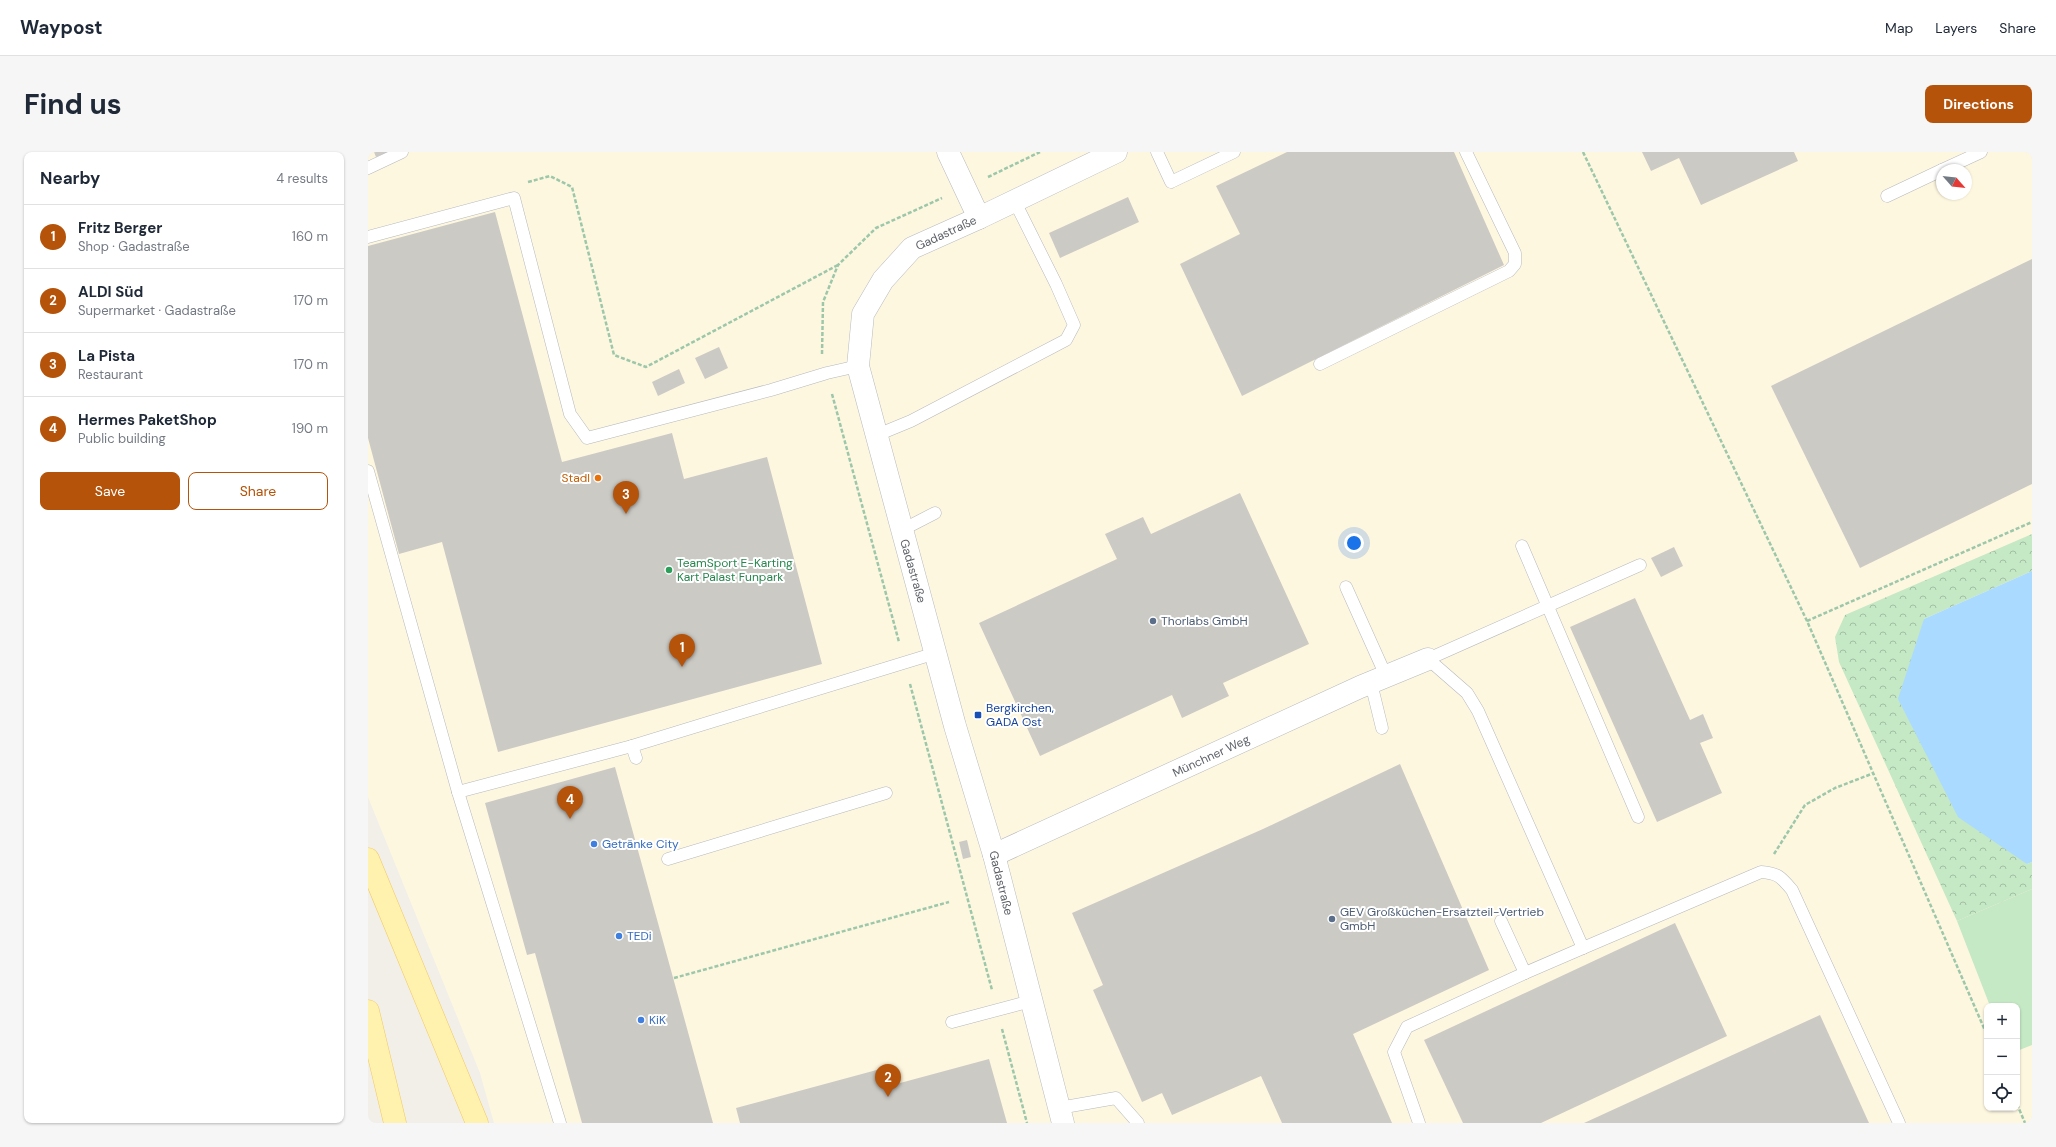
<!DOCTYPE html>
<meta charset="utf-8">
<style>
:root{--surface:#fff;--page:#f6f6f7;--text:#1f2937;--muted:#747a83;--line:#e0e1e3;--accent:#b45309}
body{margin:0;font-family:"DM Sans",sans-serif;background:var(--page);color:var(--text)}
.controls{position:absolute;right:12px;bottom:12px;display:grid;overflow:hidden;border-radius:8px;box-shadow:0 1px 3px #0004}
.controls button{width:36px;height:36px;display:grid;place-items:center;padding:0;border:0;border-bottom:1px solid var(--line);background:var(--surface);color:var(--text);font:20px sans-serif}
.compass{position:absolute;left:1568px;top:12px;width:36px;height:36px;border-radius:50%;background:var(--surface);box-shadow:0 1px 3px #0004;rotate:117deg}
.you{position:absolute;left:986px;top:391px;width:14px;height:14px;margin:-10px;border:3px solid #fff;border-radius:50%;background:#1a73e8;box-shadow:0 0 0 6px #1a73e833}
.badge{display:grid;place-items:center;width:26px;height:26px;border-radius:50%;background:var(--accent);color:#fff;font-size:13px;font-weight:700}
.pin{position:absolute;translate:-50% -33px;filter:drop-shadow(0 1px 2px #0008)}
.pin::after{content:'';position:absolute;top:21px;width:14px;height:12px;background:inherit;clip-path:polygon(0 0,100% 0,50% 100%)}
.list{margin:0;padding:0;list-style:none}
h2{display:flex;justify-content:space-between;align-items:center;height:52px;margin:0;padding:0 16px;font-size:17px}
h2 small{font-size:13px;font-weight:400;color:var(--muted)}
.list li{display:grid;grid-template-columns:26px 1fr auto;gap:12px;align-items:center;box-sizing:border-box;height:64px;padding:0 16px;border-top:1px solid var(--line)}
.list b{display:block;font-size:15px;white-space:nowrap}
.list p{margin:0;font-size:13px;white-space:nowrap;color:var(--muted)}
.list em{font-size:13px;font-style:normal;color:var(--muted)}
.actions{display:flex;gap:8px;padding:12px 16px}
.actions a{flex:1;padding:9px 0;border:1px solid var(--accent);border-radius:8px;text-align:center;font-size:14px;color:var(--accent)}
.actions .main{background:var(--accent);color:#fff}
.icon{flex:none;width:22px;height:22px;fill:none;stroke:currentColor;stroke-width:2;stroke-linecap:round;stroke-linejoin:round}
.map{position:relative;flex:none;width:1664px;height:971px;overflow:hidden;border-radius:8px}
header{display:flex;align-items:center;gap:24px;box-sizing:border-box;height:56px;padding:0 20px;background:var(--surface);border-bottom:1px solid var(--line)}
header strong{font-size:19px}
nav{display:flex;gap:22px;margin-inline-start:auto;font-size:14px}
.intro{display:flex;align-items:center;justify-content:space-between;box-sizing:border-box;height:96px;padding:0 24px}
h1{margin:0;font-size:28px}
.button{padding:10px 18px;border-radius:8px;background:var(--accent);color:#fff;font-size:14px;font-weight:700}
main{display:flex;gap:24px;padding:0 24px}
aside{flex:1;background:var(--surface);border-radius:8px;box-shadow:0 1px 3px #0004}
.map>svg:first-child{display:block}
</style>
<header>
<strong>Waypost</strong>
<nav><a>Map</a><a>Layers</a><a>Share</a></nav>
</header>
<div class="intro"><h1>Find us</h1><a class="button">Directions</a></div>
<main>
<aside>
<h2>Nearby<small>4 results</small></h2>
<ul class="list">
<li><span class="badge">1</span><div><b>Fritz Berger</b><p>Shop · Gadastraße</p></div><em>160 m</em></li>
<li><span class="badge">2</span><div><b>ALDI Süd</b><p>Supermarket · Gadastraße</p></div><em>170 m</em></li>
<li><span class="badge">3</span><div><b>La Pista</b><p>Restaurant</p></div><em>170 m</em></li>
<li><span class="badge">4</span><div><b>Hermes PaketShop</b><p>Public building</p></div><em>190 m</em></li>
</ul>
<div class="actions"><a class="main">Save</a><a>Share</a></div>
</aside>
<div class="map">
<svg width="1664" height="971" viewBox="0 0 1664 971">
<defs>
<pattern id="forest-crowns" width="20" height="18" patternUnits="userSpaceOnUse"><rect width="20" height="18" fill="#c5e8c5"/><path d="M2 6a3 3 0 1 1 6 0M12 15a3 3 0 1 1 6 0" fill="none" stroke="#a3c0a4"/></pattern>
</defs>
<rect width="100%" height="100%" fill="#f1efe8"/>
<path fill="#fef7e0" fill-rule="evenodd" d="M0,0h1664v971h-1538l-14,-50 -112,-276zM1574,18h24v24h-24zM1619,854h30v102h-30z"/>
<polygon fill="#c5e8c5" points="1664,737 1664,893 1649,899 1649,854 1622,854 1589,769"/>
<polygon fill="url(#forest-crowns)" points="1664,382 1664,419 1556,467 1659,712 1664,710 1664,737 1589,769 1471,510 1467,485 1477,463"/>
<polygon fill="#aadaff" points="1664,419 1664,710 1659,712 1590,665 1530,547 1556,467"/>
<g fill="#cccac5">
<polygon points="6,0 20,0 8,5"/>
<polygon points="919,0 1086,0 1136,113 874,244 812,112 872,82 848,34"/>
<polygon points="1274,0 1426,0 1430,9 1333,53 1311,6 1283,19"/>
<polygon points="760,45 771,70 692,106 681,81"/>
<polygon points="127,60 194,310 304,281 316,327 399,305 454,512 130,600 74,390 31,402 0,286 0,94"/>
<polygon points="1664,107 1664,332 1492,416 1403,234"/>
<polygon points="351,195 360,216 337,227 327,206"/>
<polygon points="311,217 317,231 290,244 284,230"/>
<polygon points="872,341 941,492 855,531 861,544 814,566 804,543 672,604 611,471 749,407 737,382 775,365 783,382"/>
<polygon points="1306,395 1315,414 1293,425 1283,406"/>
<polygon points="1267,446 1322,568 1335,562 1345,586 1332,591 1354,641 1289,670 1202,475"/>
<polygon points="1032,612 1121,818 985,882 1024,971 914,971 893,924 804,963 794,941 774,950 725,838 735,833 704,761 895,677"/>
<polygon points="247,615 290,771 345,971 214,971 167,801 159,803 117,651"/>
<polygon points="599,688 603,705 595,707 591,690"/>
<polygon points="1307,771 1359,884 1173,971 1095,971 1056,888"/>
<polygon points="1452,863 1501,971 1216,971"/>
<polygon points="621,907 639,971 372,971 368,956 516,916 521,934"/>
</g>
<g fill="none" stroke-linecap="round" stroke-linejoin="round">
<defs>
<g id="lane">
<polyline points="789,0 803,30 866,0"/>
<polyline points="0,16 34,0"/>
<polyline points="1574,18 1613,0"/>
<polyline points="1519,44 1574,18"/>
<polyline points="0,85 146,46 202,262 219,286 403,238 459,221 490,214"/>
<polyline points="952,212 1141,119 1147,112 1147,101 1098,0"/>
<polyline points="509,283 543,269 698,188 706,173 688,132 646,48"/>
<polyline points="0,319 90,640"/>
<polyline points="534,378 567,361"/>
<polyline points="1154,394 1270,665"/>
<path d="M1272,413l-212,94 39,34 11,18 105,237 178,-76c17,1 20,5 31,18l107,233"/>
<polyline points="978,435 1018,524"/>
<polyline points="1003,531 1014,576"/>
<polyline points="268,606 264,594 568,501"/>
<polyline points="300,707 518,641"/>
<polyline points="1157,821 1215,796"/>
<polyline points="584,870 663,849"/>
<polyline points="691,956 748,946 770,971"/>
<polyline points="192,971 90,640 264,594"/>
<polyline points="1051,971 1026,900 1039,875 1157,821 1133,769"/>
</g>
<g id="street">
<polyline points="580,0 611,66"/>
<polyline points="626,703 992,535 1060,507"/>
</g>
<polyline id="secondary" points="695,971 626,703 587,574 490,214 495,162 515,128 544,96 611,66 748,0"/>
<g id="primary">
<polyline points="0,707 109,971"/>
<polyline points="0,859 27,971"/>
</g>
</defs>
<use href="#lane" stroke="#b5b8bc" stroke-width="13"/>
<use href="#street" stroke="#b5b8bc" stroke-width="23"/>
<use href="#secondary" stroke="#b6babf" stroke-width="23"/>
<use href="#primary" stroke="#f2c960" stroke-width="23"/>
<g stroke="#9cc7a9" stroke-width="2.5" stroke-dasharray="4 2" stroke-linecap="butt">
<polyline points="1215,0 1439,469 1619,883"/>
<polyline points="620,25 672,0"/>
<polyline points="160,30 182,24 204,35 246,203 278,215 470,113"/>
<polyline points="454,202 455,150 470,113 508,76 574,46"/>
<polyline points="464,242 531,490"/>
<polyline points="1439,469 1664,370"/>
<polyline points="542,532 624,838"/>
<polyline points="1406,702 1437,653 1467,636 1506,621"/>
<polyline points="306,826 581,750"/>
<polyline points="634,877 659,971"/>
<polyline points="1649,952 1657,971"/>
</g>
<use href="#lane" stroke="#fff" stroke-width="12"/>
<use href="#street" stroke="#fff" stroke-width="22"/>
<use href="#secondary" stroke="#fff" stroke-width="22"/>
<use href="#primary" stroke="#fff2af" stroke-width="22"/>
</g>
<circle fill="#e8710a" stroke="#fff" stroke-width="1.5" cx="230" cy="326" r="4"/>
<circle fill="#2e9e5b" stroke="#fff" stroke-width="1.5" cx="301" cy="418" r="4"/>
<g fill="#5c6f8a" stroke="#fff" stroke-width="1.5">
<circle cx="785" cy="469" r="4"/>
<circle cx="964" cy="767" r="4"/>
</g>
<rect fill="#1a4fb4" stroke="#fff" stroke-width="1.5" x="606" y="559" width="8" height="8" rx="2"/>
<g fill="#3f7fe0" stroke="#fff" stroke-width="1.5">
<circle cx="226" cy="692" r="4"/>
<circle cx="251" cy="784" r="4"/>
<circle cx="273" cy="868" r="4"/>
</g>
<g text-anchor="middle" stroke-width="4" stroke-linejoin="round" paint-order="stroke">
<g font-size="12" fill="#5f6368" stroke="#fff">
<text transform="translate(578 81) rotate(-25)" y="4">Gadastraße</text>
<text transform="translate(545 419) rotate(74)" y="4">Gadastraße</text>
<text transform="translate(843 604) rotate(-25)" y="4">Münchner Weg</text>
<text transform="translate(633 731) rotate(76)" y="4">Gadastraße</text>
</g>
<g font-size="12" fill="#c56008" stroke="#fff" text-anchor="end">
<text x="222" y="330">Stadl</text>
</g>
<g font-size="12" fill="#27864d" stroke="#fff" text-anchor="start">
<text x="309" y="415">TeamSport E-Karting<tspan x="309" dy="14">Kart Palast Funpark</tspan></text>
</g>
<g font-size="12" fill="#4e5e75" stroke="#fff" text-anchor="start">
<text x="793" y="473">Thorlabs GmbH</text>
<text x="972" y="764">GEV Großküchen-Ersatzteil-Vertrieb<tspan x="972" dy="14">GmbH</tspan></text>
</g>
<g font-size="12" fill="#164399" stroke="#fff" text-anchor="start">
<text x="618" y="560">Bergkirchen,<tspan x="618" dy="14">GADA Ost</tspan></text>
</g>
<g font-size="12" fill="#366cbe" stroke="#fff" text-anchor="start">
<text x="234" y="696">Getränke City</text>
<text x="259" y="788">TEDi</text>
<text x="281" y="872">KiK</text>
</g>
</g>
</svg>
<div class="controls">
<button>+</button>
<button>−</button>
<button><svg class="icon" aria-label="locate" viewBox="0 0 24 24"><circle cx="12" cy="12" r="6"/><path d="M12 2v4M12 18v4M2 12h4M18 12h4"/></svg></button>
</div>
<svg class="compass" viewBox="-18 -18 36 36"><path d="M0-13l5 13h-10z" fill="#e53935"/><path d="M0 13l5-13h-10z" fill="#747a83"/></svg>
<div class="you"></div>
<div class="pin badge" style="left:314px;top:515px">1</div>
<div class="pin badge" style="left:520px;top:945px">2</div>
<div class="pin badge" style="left:258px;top:362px">3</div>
<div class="pin badge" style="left:202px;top:667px">4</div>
</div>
</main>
